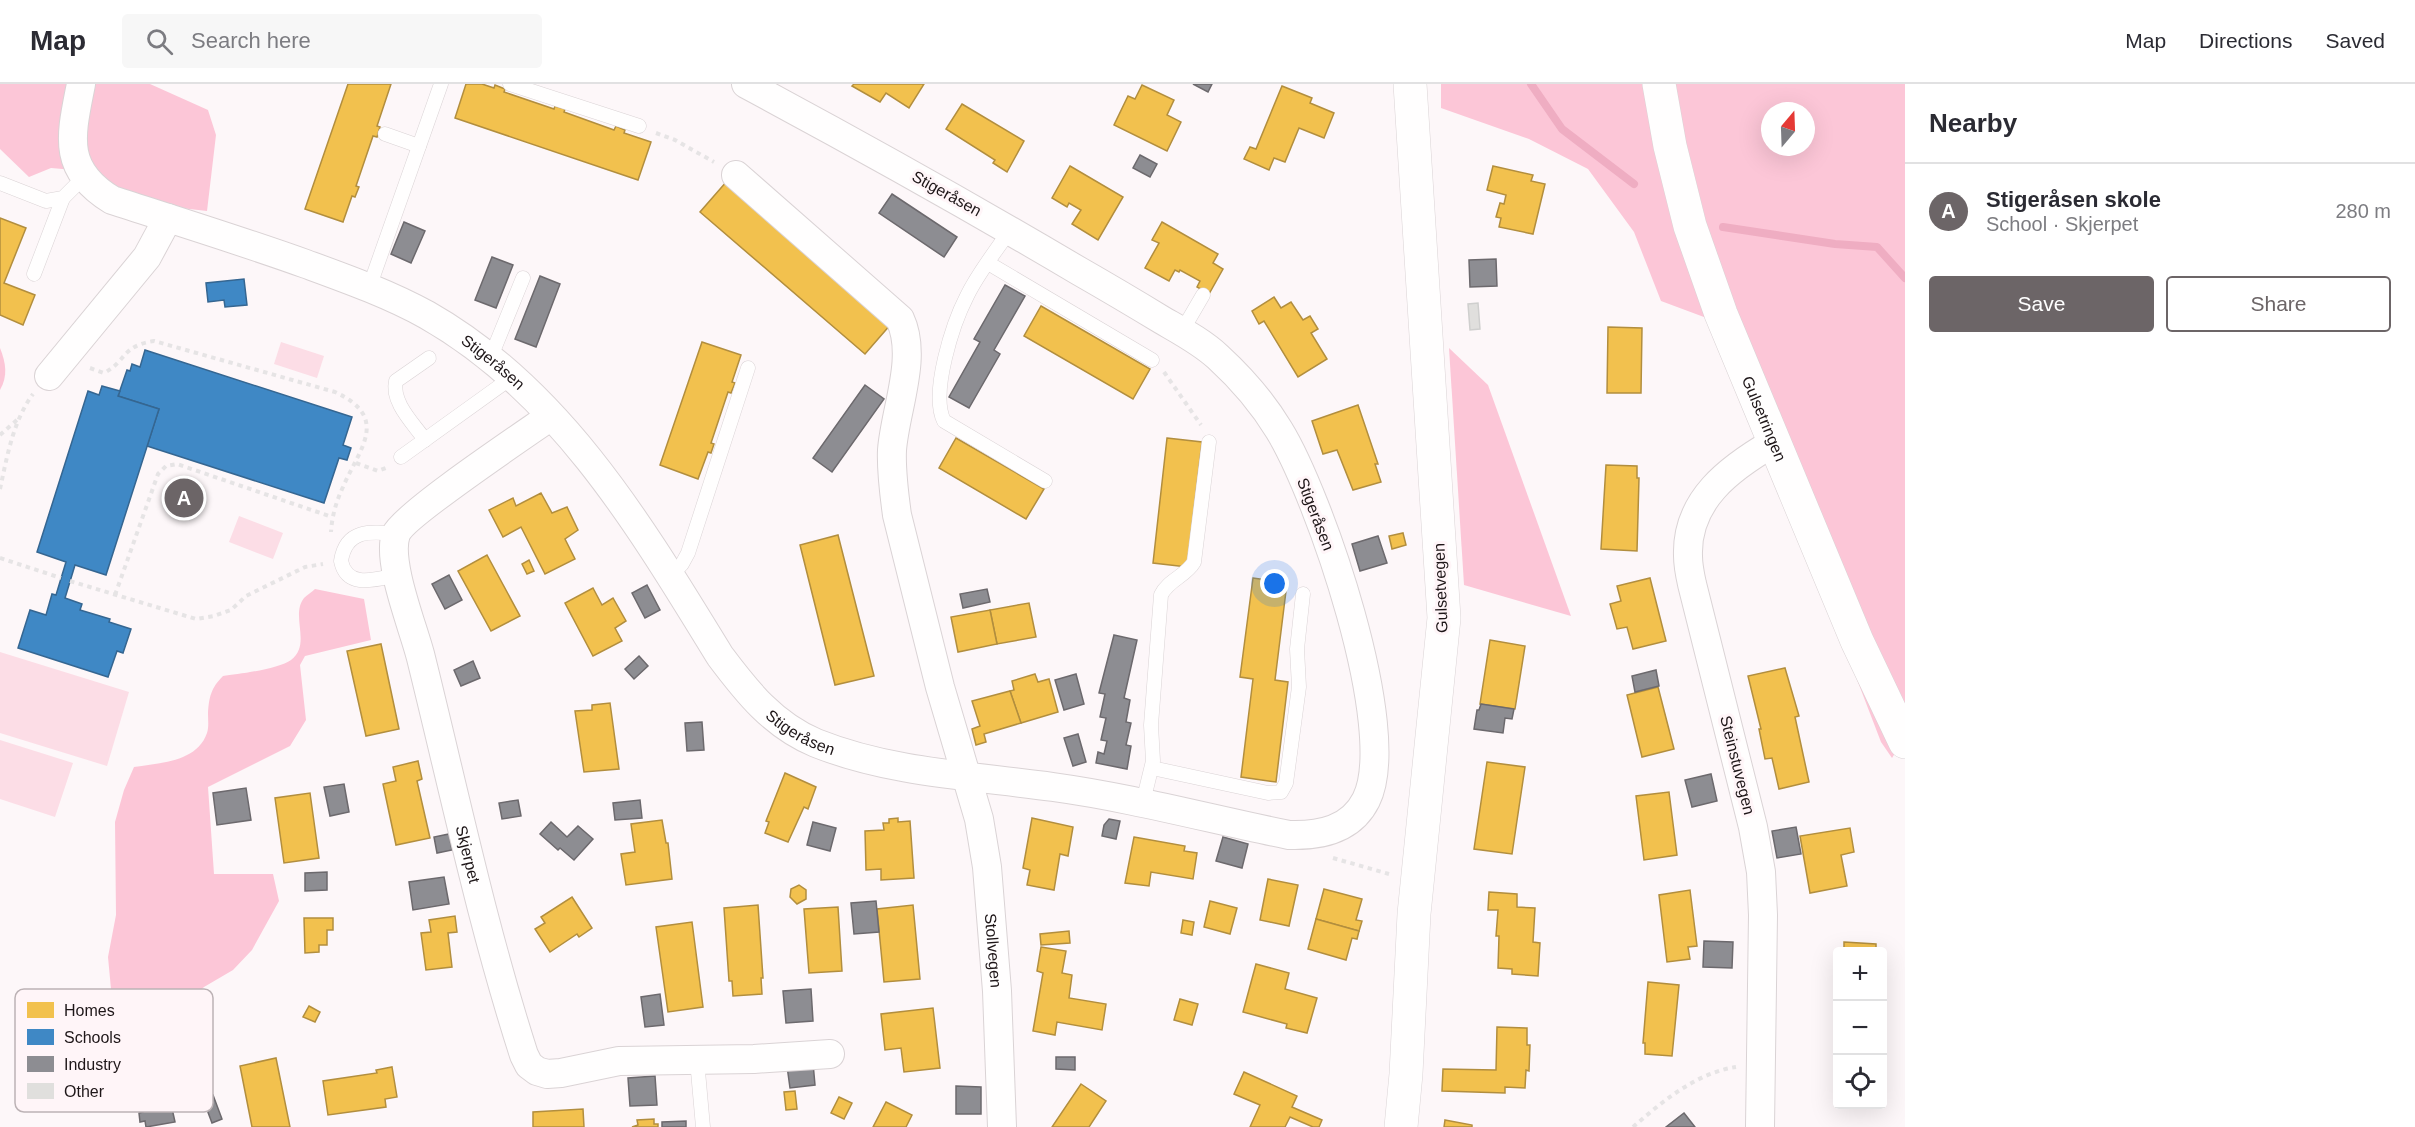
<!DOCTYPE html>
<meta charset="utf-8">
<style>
:root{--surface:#fff;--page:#f7f7f7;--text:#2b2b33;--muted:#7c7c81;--line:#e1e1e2;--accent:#6c6567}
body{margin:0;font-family:Arial,sans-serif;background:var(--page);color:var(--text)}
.controls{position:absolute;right:18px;bottom:18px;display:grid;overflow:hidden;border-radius:6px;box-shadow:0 6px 24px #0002}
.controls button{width:54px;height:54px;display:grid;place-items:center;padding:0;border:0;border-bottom:2px solid var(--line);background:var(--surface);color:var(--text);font:30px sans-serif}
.compass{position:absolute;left:1761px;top:18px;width:54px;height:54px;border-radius:50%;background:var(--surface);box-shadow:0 6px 24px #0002;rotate:19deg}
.you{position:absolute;left:1275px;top:500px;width:21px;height:21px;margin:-15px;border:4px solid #fff;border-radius:50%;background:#1a73e8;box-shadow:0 0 0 9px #1a73e833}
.badge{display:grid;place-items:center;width:39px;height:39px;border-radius:50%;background:var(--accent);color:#fff;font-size:20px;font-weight:700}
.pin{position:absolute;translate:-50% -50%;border:3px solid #fff;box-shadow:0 2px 6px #0006}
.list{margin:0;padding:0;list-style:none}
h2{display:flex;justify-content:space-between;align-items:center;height:78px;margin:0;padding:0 24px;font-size:26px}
h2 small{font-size:20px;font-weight:400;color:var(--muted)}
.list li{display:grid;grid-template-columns:39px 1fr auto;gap:18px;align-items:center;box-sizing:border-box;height:96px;padding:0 24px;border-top:2px solid var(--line)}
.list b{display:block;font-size:22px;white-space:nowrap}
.list p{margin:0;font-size:20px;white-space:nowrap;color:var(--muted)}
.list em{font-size:20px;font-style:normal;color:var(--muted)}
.actions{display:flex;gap:12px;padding:18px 24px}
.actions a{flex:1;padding:14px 0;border:2px solid var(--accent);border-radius:6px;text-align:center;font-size:21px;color:var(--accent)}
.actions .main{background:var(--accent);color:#fff}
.icon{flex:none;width:33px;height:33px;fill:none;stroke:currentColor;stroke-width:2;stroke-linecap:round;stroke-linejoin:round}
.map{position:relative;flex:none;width:1905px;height:1043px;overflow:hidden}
header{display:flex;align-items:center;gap:36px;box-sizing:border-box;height:84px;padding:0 30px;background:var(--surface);border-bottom:2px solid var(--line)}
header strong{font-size:28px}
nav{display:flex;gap:33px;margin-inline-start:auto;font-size:21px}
.search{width:420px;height:54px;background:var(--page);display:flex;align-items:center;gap:15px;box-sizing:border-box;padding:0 21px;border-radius:6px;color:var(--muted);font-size:22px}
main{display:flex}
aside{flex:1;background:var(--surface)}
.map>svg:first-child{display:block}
</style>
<header>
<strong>Map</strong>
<div class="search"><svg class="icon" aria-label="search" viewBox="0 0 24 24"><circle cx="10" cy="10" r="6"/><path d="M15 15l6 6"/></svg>Search here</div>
<nav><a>Map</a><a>Directions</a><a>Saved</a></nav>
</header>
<main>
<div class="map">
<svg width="1905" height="1043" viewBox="0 0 1905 1043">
<rect width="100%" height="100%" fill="#fdf7f9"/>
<g fill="#fcdde6">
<polygon points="281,258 324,272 317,294 274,280"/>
<polygon points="239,432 283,449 273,475 229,458"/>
<polygon points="0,568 129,608 107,682 0,649"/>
<polygon points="0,656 73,679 55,733 0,715"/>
</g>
<g fill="#fcc6d7" fill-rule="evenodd">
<polygon points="0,0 150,0 208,26 216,51 207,127 163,122 74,86 51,84 29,93 0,65"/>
<path d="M1441,0h464v653l-13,21 -11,-16 -161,-419 -59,-22 -27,-69 -46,-63 -59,-30 -88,-31zM1770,27h36v36h-36z"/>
<path d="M0,264c6,15 8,28 0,42z"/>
<polygon points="1449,264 1488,301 1571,532 1464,501"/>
<path d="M315,505l49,10 7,41 -66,16 -5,9 6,55 -16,26 -82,41 6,87h59l6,27 -27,49 -19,20 -29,17 -41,39 -28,-8 -17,-13 -7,-16 -3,-32 8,-42 -1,-93 9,-32 10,-23c26,-4 63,-5 73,-34 2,-6 1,-13 1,-19 1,-17 3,-26 15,-38 16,-2 56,-7 68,-16 21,-16 -1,-44 13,-62 3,-3 8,-6 11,-9z"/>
</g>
<g fill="#f2c14e" stroke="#b28e3e" stroke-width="1.5">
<polygon points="348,0 391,0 377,42 380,43 377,53 373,52 356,102 359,103 355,113 352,112 343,138 305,125"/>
<polygon points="466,0 482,0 494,4 495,1 505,5 504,8 554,25 555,22 565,25 564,28 614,46 616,42 625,46 624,49 651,58 638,96 455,34"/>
<polygon points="854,0 924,0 909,24 886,9 880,18 852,2"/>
<polygon points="1142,1 1174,16 1167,31 1181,38 1167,67 1114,41 1128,12 1135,15"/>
<polygon points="1282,2 1312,14 1310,19 1334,29 1324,54 1299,44 1285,78 1274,74 1269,86 1244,75 1250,63 1256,65"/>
<polygon points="962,20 1024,57 1007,88 993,79 995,76 946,45"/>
<polygon points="1070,82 1123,113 1098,156 1072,140 1081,126 1069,119 1067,123 1052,114"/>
<polygon points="1493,82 1533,91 1531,97 1545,100 1533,150 1499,143 1501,134 1496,133 1500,119 1504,120 1506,111 1487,106"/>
<polygon points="727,97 891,240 865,270 700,128"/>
<polygon points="0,134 26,144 4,199 35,211 23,241 0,231"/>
<polygon points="1162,138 1218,170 1213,179 1223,185 1209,210 1197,203 1200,197 1180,186 1179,188 1175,186 1169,197 1145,184 1159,159 1152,156"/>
<polygon points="1274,213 1281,224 1291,218 1303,236 1310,232 1318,245 1311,249 1327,275 1298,293 1264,237 1259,240 1252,227"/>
<polygon points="1041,222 1150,285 1133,315 1024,252"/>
<polygon points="1608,243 1642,244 1641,309 1607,309"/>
<polygon points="702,258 741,271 732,298 735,299 731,309 728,308 711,359 714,360 711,369 708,368 698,395 660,381"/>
<polygon points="1358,321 1378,380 1375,380 1381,398 1353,406 1337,366 1323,370 1312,337"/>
<polygon points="956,354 1044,405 1026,435 939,384"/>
<polygon points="1167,354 1202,358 1187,483 1153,479"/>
<polygon points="1606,381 1637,382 1637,394 1639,394 1637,467 1601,465"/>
<polygon points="541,409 552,429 567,423 578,446 565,455 575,475 545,490 521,443 503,453 489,426 513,414 516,422"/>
<polygon points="1403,449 1406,461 1392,465 1389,452"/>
<polygon points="838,451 874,592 835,601 800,461"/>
<polygon points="487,471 520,532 491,547 458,487"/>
<polygon points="529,476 534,487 527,490 522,480"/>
<polygon points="1253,494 1287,499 1275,596 1288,598 1276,698 1241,693 1253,595 1240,593"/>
<polygon points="1650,494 1666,557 1633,565 1627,543 1617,545 1610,520 1621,517 1617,502"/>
<polygon points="593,504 602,521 613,514 626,537 615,544 622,557 593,572 565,519"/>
<polygon points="1029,519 1036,553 997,560 990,526"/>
<polygon points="990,526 997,560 958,568 951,533"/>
<polygon points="1490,556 1525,562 1515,625 1480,620"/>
<polygon points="381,560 399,645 366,652 347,567"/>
<polygon points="1785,584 1799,632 1795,633 1809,698 1779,705 1772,674 1765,675 1759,645 1761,645 1748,592"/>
<polygon points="1035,590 1038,598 1049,595 1058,628 1021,639 1010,607 1014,606 1012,597"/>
<polygon points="1658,603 1674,665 1642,673 1627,611"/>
<polygon points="1010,607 1021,639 984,650 986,658 976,661 972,645 980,642 972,617"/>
<polygon points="610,619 619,685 584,688 575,627 592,626 592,621"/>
<polygon points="418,677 422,695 417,697 430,754 396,761 383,700 396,697 393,683"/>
<polygon points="1487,678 1525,683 1512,770 1474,765"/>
<polygon points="785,689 816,703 808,725 804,723 788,758 765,749 769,738 766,737"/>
<polygon points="1669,708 1677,771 1644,776 1636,712"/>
<polygon points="310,709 319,774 284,779 275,714"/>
<polygon points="898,734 898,738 910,737 914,794 881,796 881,785 866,786 865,747 884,746 883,739 889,739 889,735"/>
<polygon points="1032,734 1073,743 1068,772 1060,770 1054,806 1027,801 1030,786 1023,784"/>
<polygon points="662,736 666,759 668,759 672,795 626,801 621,770 635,768 631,740"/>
<polygon points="1850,744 1854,768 1841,771 1847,802 1810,809 1800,752"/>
<polygon points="1134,753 1185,762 1184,767 1197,769 1193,795 1151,788 1149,802 1125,799"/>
<polygon points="1268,795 1298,801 1289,842 1260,836"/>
<polygon points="799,801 806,806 806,815 797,820 790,813 791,805"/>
<polygon points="1324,805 1362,815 1356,836 1362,837 1359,847 1316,835"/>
<polygon points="1690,806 1697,862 1688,863 1690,875 1667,878 1659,811"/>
<polygon points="1489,808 1517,810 1517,823 1535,824 1533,858 1540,859 1538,892 1512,890 1512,885 1498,884 1499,852 1496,852 1498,826 1488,826"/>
<polygon points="572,813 592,844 579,853 577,850 550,868 535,845 545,839 541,833"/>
<polygon points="1210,817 1237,824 1230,850 1204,843"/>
<polygon points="758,821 763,894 761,894 762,910 733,912 732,897 729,897 724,824"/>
<polygon points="913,821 920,895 884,898 877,825"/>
<polygon points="838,823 842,887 809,889 804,825"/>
<polygon points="455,832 457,848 448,849 452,883 426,886 421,849 431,848 429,836"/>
<polygon points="304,834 333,834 333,846 327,846 327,861 319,861 319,868 305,869"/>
<polygon points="1316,835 1359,847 1357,855 1352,854 1346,876 1308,865"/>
<polygon points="1183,836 1194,838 1192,851 1181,849"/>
<polygon points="692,838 703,923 668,928 656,843"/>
<polygon points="1069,847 1070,859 1041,861 1040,850"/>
<polygon points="1844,858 1876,860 1876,868 1844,868"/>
<polygon points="1041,863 1066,867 1062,889 1072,891 1069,914 1106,920 1102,946 1057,938 1055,951 1033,947 1043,889 1037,887"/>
<polygon points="1256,880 1289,889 1285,905 1317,914 1307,949 1286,944 1287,940 1243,928"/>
<polygon points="1648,898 1679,901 1672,972 1645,970 1645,959 1643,959"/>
<polygon points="1180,915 1198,920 1192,941 1174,936"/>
<polygon points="309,922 320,928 315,938 303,933"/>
<polygon points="933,924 940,984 904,988 901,964 885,966 881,930"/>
<polygon points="1497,943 1527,944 1527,961 1530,961 1529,987 1526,986 1525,1004 1505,1003 1505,1009 1442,1007 1443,985 1496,986"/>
<polygon points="276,974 290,1043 252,1043 240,982"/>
<polygon points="392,983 397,1013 385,1015 386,1023 328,1031 323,997 377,989 376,986"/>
<polygon points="1244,988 1297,1012 1292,1023 1322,1036 1319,1043 1313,1043 1290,1033 1285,1043 1250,1043 1260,1021 1234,1010"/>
<polygon points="1081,1000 1106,1017 1089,1043 1052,1043"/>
<polygon points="795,1007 797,1025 786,1026 784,1008"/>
<polygon points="839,1013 852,1019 844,1035 831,1029"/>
<polygon points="886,1018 912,1031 906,1043 873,1043"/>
<polygon points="583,1025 584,1043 533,1043 533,1028"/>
<polygon points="654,1035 654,1040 658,1040 658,1043 632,1043 638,1041 637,1036"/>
<polygon points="1445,1036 1472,1041 1472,1043 1444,1043"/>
</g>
<g fill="#3f88c5" stroke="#356691" stroke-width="1.5">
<polygon points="244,195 247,221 225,223 224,216 208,218 206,199"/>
<polygon points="145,266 352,333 343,361 351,364 347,376 339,374 324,419 147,362 159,325 118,312 127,286 130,287 132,280 140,283"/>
<polygon points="102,302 120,307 118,312 159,325 106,491 75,481 65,514 82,520 80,526 110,535 109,538 131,545 123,569 117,567 108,593 18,564 30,526 46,531 52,510 56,511 66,478 37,468 88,307 99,311"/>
</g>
<g fill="#8d8d92" stroke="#6c696d" stroke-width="1.5">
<polygon points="1193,0 1212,0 1208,8"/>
<polygon points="1140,71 1157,80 1150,93 1133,84"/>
<polygon points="892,110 957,153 944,173 879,129"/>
<polygon points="404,138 425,147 411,179 391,170"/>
<polygon points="492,173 513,181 496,224 475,216"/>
<polygon points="1496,175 1497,202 1470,203 1469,176"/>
<polygon points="540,192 560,200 536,263 515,255"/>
<polygon points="1005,201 1025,212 994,266 1000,270 969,324 949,313 980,258 974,255"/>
<polygon points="865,301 884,315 832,388 813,374"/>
<polygon points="1378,452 1387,479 1360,487 1352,460"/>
<polygon points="449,491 462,516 445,525 432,500"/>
<polygon points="647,501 660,526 645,534 632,509"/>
<polygon points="987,505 990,518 963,524 960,510"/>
<polygon points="1114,551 1137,556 1124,614 1130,616 1126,638 1131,639 1126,661 1131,662 1127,685 1096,679 1098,668 1104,670 1107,657 1101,656 1106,634 1100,633 1105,610 1099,609"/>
<polygon points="639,572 648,582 634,595 625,585"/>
<polygon points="473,577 480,594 461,602 454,586"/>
<polygon points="1656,586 1659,602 1635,608 1632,592"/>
<polygon points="1076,590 1084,620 1064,626 1055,596"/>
<polygon points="1481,620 1514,625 1512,635 1505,634 1503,649 1474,645 1477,626 1479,626"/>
<polygon points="702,638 704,666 687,667 685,639"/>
<polygon points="1078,650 1086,678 1073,682 1064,654"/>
<polygon points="1711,690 1717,717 1692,723 1685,696"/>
<polygon points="344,700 349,728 330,732 324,703"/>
<polygon points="246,704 251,736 217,741 213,709"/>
<polygon points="518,716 521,732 502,735 499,719"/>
<polygon points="640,716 642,734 615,736 613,719"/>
<polygon points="1109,735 1120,737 1116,755 1102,752 1104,741"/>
<polygon points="551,738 567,753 578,742 593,755 574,776 560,764 558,766 540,750"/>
<polygon points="813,738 836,744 830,767 807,761"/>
<polygon points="1796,743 1801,770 1777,774 1772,747"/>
<polygon points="449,750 452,766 437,769 434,753"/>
<polygon points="1223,753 1248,760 1242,784 1216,777"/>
<polygon points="327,788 327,806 305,807 305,789"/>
<polygon points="444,793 449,820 413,826 409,798"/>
<polygon points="876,817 879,848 854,850 851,819"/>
<polygon points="1704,857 1733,858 1732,884 1703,883"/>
<polygon points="811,905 813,937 786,939 783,907"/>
<polygon points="660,910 664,941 645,943 641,913"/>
<polygon points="1056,973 1075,973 1075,986 1056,985"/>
<polygon points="813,979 815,1001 790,1004 787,982"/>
<polygon points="655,992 657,1021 630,1022 628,994"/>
<polygon points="157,1001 157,1004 167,1002 175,1038 146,1043 145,1037 140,1038 139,1029 143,1028 139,1009 149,1007 148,1003"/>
<polygon points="956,1002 981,1003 981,1030 956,1030"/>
<polygon points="213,1011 222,1035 212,1039 203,1015"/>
<polygon points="1684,1029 1695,1043 1666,1043"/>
<polygon points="686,1037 686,1043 662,1043 662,1038"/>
</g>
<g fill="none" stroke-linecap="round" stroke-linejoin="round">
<g stroke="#efadc2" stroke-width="8">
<polyline points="1531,0 1562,45 1634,100"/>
<polyline points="1723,143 1835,160 1877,163 1905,194"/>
</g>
</g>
<polygon fill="#e0dfdd" stroke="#cfcfce" stroke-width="1.5" points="1478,219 1480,245 1470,246 1468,220"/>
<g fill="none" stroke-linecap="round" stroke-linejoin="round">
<defs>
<g id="lane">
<polyline points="510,0 639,42"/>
<polyline points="385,50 419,62"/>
<polyline points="0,99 46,117 63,114 83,94"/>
<path d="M1010,146c-14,21 -32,43 -43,66 -14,27 -37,97 -23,125l101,60"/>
<polyline points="988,179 1152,276"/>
<polyline points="34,190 63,114"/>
<polyline points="369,204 441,0"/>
<polyline points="1182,247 1203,211"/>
<polyline points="490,275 523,194"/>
<path d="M425,356c-12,-17 -34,-38 -29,-59l33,-23"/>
<polyline points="401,373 511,294"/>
<path d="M397,450c-27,-3 -51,-5 -56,27 6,29 36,18 56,14"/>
<polyline points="670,492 682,480 688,469 748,284"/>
<polyline points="1152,684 1268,709 1281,708 1286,699 1299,603 1297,565 1303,510"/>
<path d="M1143,718l10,-41 -2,-36 10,-130c7,-15 25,-19 33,-33l15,-120"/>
<polyline points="697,976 703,1043"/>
</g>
<g id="street">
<path id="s1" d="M81,0c-10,51 -20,85 31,116 65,21 130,41 194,64 41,15 83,30 121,51 134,76 215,214 293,341 27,36 53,69 96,87 75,30 158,33 237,44 80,11 157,32 236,48 31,1 62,-5 77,-35 35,-69 -47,-305 -87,-370 -17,-28 -37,-51 -61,-73 -16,-15 -37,-26 -56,-37 -28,-17 -55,-33 -83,-49 -110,-65 -221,-127 -333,-187"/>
<path id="s2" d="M736,91l164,144c18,38 -5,91 -8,131 -1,22 2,43 5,65l43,172 39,132 8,48 10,124 5,136"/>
<polyline points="49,292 147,173 168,134"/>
<path id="s3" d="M551,332c-24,17 -147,99 -155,118 -10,28 18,95 25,124 33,133 61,267 103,397l5,10 8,6 10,3 14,-1 58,-12 135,-2 76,-5"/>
<path d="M1760,1043l3,-212 -2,-43 -8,-45 -61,-243c-2,-9 -4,-19 -4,-28 -2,-56 42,-88 85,-113"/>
</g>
<g id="secondary">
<path id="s4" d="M1659,0l11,62 20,80 31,88 136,327 48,101"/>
<polyline points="1401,1043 1406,990 1414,830 1444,534 1410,0"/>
</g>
</defs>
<use href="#lane" stroke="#dad3d5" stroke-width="15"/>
<use href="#street" stroke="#dad3d5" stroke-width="30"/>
<use href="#secondary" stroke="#dad3d5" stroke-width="34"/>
<g stroke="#e6e4e5" stroke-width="4" stroke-dasharray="4.5 4.5" stroke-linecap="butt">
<polyline points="656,49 675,56 714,78"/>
<path d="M90,284l14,5c23,-12 17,-27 50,-32l181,51c56,26 24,57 8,95 -7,15 -11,29 -12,45"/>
<polyline points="1164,288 1201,341"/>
<polyline points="0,351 17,336"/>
<polyline points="356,379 378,387 386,384"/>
<path d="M0,405c7,-32 13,-68 33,-95"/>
<polyline points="0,474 61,494"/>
<polyline points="70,497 196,535 214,532 231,526 246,512 305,483 323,480"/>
<polyline points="115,511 158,390 166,382 177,380 332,433"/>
<polyline points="1333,774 1389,790"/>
<path d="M1633,1043c30,-26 63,-54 103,-60"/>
</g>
<use href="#lane" stroke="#fffefe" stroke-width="14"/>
<use href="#street" stroke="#fffefe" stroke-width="28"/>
<use href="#secondary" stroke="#fffefe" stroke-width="33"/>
</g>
<g text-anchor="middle" stroke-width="6" stroke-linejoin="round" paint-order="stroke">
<g font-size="16" fill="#1e1618" stroke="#fff5f8">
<text transform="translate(947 109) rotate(29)" y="6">Stigeråsen</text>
<text dy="6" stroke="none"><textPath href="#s1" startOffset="549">Stigeråsen</textPath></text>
<text dy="6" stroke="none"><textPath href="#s4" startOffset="352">Gulsetringen</textPath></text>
<text transform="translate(1316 430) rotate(69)" y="6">Stigeråsen</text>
<text transform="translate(1440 504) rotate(-92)" y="6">Gulsetvegen</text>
<text dy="6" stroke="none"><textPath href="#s1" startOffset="1035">Stigeråsen</textPath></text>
<text transform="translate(1738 681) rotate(76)" y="6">Steinstuvegen</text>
<text dy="6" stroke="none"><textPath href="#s3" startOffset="525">Skjerpet</textPath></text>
<text dy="6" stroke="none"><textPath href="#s2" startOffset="864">Stollvegen</textPath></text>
</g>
</g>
<rect x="15" y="905" width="198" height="123" rx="9" fill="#fff5f8" stroke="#bcb2b5" stroke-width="1.5"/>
<rect x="27" y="918" width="27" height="16" fill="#f2c14e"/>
<rect x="27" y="945" width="27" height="16" fill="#3f88c5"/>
<rect x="27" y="972" width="27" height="16" fill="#8d8d92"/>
<rect x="27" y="999" width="27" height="16" fill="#e0dfdd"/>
<g font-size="16" fill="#1e1618">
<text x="64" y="932">Homes</text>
<text x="64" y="959">Schools</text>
<text x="64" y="986">Industry</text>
<text x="64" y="1013">Other</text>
</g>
</svg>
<div class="controls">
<button>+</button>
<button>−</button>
<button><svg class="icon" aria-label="locate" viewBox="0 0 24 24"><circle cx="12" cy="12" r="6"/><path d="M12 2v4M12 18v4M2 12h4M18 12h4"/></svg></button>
</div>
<svg class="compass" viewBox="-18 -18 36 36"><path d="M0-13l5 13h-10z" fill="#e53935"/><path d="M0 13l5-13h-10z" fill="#7c7c81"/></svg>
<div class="you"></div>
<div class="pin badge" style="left:184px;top:414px">A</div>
</div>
<aside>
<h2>Nearby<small></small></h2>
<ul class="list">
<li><span class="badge">A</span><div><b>Stigeråsen skole</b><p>School · Skjerpet</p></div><em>280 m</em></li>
</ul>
<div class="actions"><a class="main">Save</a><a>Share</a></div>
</aside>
</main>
